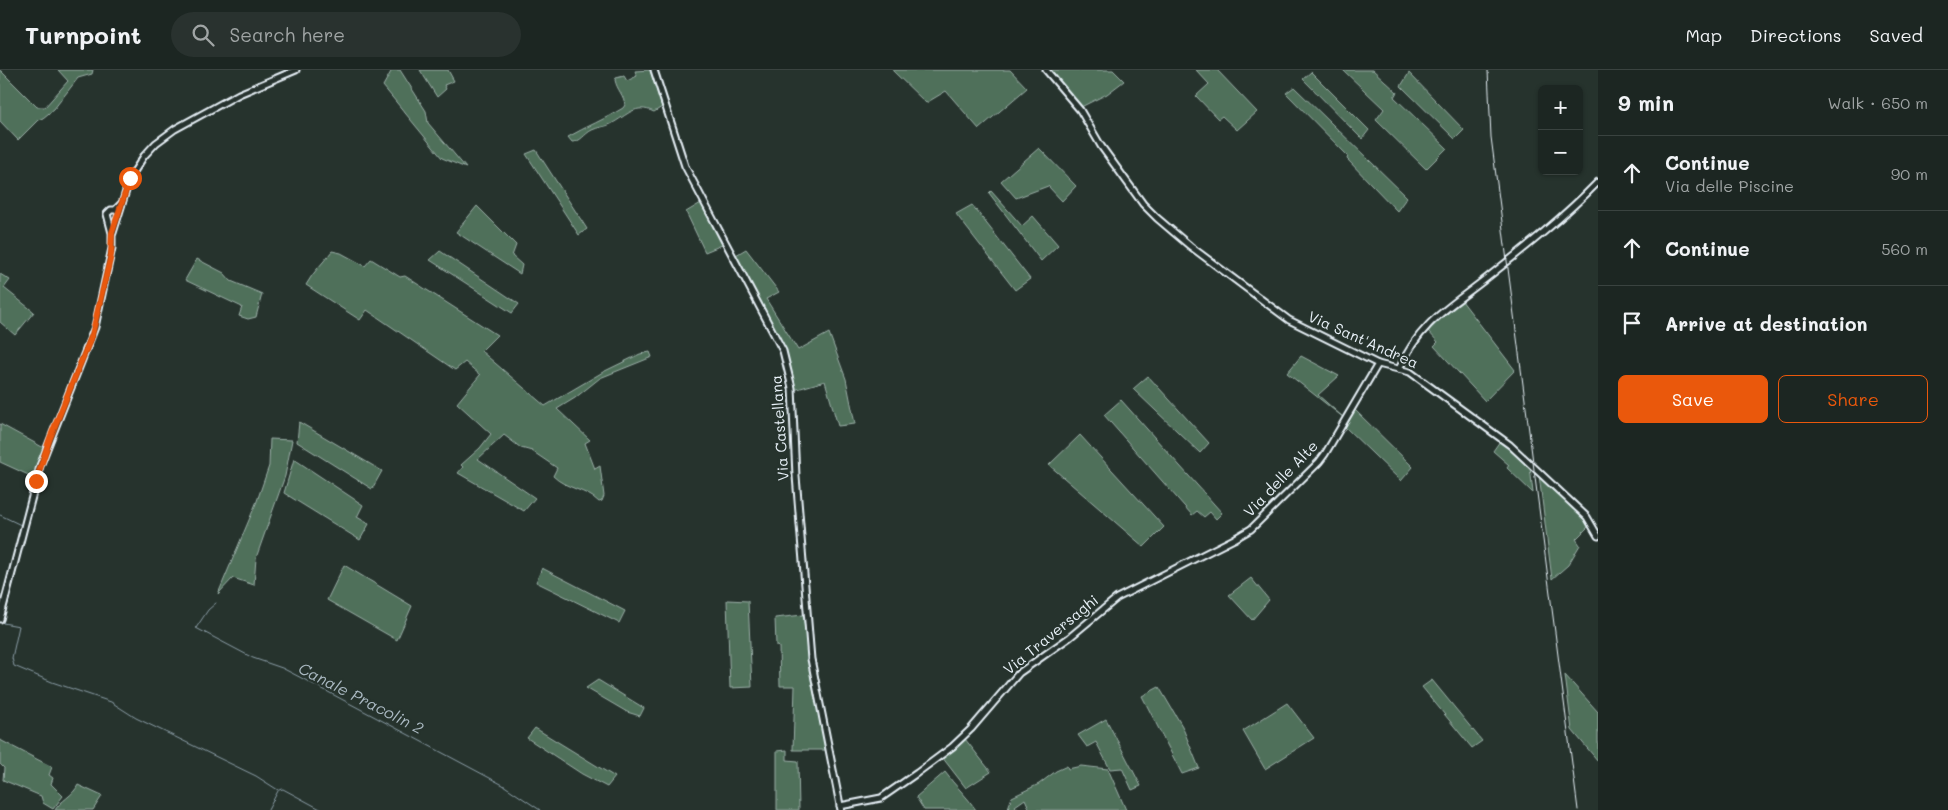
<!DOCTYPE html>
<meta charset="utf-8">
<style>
:root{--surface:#1c2622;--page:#29322f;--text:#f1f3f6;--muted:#a0a5a5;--line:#3a4340;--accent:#ea580c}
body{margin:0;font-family:Mali,sans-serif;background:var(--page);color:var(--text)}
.controls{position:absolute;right:15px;top:15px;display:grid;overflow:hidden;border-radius:8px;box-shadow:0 1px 4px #0004}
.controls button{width:45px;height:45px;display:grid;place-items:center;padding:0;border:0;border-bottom:1px solid var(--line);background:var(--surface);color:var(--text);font:25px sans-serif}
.stop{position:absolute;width:15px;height:15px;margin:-11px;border:4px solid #ea580c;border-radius:50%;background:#fff}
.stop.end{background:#ea580c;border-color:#fff;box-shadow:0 1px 5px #0008}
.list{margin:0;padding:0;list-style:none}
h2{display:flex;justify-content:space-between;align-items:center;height:65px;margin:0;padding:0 20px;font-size:21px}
h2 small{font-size:16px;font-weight:400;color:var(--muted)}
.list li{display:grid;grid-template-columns:32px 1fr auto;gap:15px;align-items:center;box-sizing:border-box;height:75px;padding:0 20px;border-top:1px solid var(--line)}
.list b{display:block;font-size:19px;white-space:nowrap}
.list p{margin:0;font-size:16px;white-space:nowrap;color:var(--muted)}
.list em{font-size:16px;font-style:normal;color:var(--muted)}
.actions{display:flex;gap:10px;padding:15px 20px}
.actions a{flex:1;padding:11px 0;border:1px solid var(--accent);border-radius:8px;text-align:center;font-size:18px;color:var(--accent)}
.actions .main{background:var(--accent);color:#fff}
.icon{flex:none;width:28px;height:28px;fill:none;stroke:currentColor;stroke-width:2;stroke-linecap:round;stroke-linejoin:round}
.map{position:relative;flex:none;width:1598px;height:740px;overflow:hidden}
header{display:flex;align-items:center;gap:30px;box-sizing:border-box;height:70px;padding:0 25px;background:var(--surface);border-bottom:1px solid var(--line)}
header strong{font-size:24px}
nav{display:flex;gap:28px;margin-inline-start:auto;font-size:18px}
.search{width:350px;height:45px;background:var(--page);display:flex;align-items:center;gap:12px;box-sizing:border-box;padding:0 18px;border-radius:28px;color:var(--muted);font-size:19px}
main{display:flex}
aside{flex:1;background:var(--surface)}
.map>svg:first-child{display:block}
</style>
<header>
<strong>Turnpoint</strong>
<div class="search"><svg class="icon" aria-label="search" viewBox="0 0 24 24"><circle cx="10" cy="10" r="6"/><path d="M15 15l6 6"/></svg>Search here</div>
<nav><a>Map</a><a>Directions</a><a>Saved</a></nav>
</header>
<main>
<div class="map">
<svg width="1598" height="740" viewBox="0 0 1598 740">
<rect width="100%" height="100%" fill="#26332d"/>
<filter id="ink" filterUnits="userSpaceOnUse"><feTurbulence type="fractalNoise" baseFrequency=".02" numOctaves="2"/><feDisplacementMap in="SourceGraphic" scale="10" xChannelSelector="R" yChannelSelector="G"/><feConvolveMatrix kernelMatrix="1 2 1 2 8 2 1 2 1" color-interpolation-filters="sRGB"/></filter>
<g filter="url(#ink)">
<g fill="#4f705a" stroke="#9cb0a9">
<polygon points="0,0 37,37 45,37 68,11 58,0 93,0 92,4 78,8 54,39 43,48 38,50 18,70 0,51"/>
<polygon points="392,0 400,0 426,41 428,53 466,98 442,88 383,16"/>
<polygon points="420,0 448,0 454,11 444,15 446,19 437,27"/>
<path d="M650,0l12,37 -8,5c-19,-9 -26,3 -43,12 -6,3 -13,3 -19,6 -8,4 -11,12 -20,12l-4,-5c17,-10 38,-18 55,-29l2,-3c-1,-10 -8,-15 -10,-25l1,-2 8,-2 3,5 10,-5 -2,-5z"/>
<polygon points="892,0 1010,0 1027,18 979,59 946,21 926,33"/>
<polygon points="1050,0 1113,0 1124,11 1107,24 1081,37"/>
<polygon points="1196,0 1217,0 1257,42 1237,60 1222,46 1218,49 1196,26 1209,14"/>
<polygon points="1343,0 1373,0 1397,22 1394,27 1447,78 1426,99 1376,50 1384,39"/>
<polygon points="1311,2 1369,60 1362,69 1303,9"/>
<polygon points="1409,3 1464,60 1455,69 1401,16"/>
<polygon points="1294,17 1407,127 1397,141 1347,89 1348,86 1286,23"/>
<polygon points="1039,78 1076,116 1062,131 1048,116 1016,128 1001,111"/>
<polygon points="536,80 587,159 579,165 526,84"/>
<polygon points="991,121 1022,156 1033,146 1058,175 1041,191 989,123"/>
<polygon points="701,133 722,175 705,182 686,142"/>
<polygon points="972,135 1030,209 1015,220 956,144"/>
<polygon points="477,136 516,175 512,186 522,195 520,204 456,162"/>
<polygon points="746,179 779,222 766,229 798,280 829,263 846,309 855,354 838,356 825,311 794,320 790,295 785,280 736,185"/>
<path d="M332,181l9,2 24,13 6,-7 29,18 5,-1 92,59 -16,16 64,55 58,-34 37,-18 10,-2 2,5 -52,21 -25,20 -18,11 33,31 -5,3 10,26 5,-3 4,30 -2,5 -3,1c-13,-13 -33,-13 -46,-26l4,-8 -25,-17 -11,-3 -17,-13 -26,24 57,39 -11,13 -66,-38 5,-6 -2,-2 19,-17 11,-14 -34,-31 23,-28 -15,-13 -10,8 -88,-60 -7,10 -54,-35c7,-13 17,-22 26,-34z"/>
<polygon points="440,181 519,234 512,243 430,190"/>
<polygon points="197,189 224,203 231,211 262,224 256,247 248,249 239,246 242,237 185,210"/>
<polygon points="0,204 10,210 4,218 34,242 15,265 0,252"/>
<polygon points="1462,231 1515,300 1485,331 1434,276 1438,272 1427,260 1448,240"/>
<polygon points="1301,286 1339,306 1318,325 1344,348 1287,303"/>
<polygon points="1148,306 1209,373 1200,383 1133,319"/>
<polygon points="1121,330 1222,443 1216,449 1210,442 1204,447 1197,441 1192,445 1104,345"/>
<polygon points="1355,340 1413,397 1401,411 1345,357"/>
<polygon points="299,352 382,401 372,419 297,372"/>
<polygon points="0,354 44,378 35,408 0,392"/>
<polygon points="1080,365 1164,457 1144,477 1049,395"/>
<polygon points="270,369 292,370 285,406 256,488 254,515 233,508 218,524 257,431 269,396"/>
<polygon points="1500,371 1530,397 1533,423 1507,398 1509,395 1493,381"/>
<polygon points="294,389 363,435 357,447 369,454 360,470 284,423"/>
<polygon points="1539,405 1580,442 1589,456 1576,469 1580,475 1568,495 1552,509"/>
<polygon points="344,495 412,536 397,570 327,530"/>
<polygon points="542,498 625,541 619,553 536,512"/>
<polygon points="1251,508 1269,530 1252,550 1229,525"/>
<polygon points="727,530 748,531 752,617 730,618"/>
<polygon points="803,545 811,609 826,680 793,680 795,616 780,616 779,577 776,576 775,548"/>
<polygon points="1565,605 1598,642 1598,691 1572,660"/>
<polygon points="598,610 644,638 640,646 627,642 586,618"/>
<polygon points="1432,610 1482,671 1472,678 1422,617"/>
<polygon points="1159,617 1182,656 1199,698 1182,704 1142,626"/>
<polygon points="1287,633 1314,668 1265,699 1243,661"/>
<polygon points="1106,649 1141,716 1132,720 1122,698 1110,699 1096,672 1087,677 1078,665"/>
<polygon points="535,658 615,707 607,717 582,704 527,668"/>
<polygon points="965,669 991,702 966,718 942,687"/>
<polygon points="0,670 52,697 49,705 53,708 51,714 63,726 53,739 43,733 41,726 3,710 4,698 0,694"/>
<polygon points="787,680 787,690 798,691 799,740 777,740 777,681"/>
<polygon points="1067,696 1068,699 1081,696 1108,699 1126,740 1030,740 1025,729 1015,736 1019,740 1010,740 1008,738 1012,727 1039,714 1056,701"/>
<path d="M945,702c10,14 22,24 31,38h-52l-8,-13z"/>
<path d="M78,715l24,11 -9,14h-38c6,-10 18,-14 23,-25z"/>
</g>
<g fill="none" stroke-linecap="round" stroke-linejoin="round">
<g stroke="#8c9ea8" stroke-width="1">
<polyline points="0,445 23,456"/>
<polyline points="27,458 3,553 19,556 12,588 14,596 52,612 111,632 136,648 256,706 278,720"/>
<polyline points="216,533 208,540 196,558 253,588 282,598 315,615 503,715 540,740"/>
<polyline points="279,720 283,719 322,740"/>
<polyline points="268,740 278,721"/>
</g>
<defs>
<g id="secondary">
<polyline points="654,0 685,96 783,281 792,318 796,406 811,589 841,740"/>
<polyline points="1046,0 1080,40 1101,76 1143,134 1157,148 1190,176 1289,250 1378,294 1410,302 1510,375 1587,447 1598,466"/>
<polyline points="113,163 130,108 144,86 156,73 175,59 239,24 296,0"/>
<path d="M1399,299c22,-48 50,-61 89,-92 38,-30 77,-61 110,-95"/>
<polyline points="0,549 40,396 95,257 112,178 112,163 107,144 111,140 115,140 122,133"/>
<polyline points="840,736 881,728 917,703 952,677 971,659 1019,603 1070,567 1117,528 1234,469 1251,459 1319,392 1325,384 1378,294"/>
</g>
</defs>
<use href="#secondary" stroke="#e8f1f8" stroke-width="9"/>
<use href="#secondary" stroke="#26332d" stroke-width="5"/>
<polyline stroke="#e8f1f8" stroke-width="1" points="1488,0 1491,67 1578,740"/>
</g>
</g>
<g fill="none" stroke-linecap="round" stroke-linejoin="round" filter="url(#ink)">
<polyline stroke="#ea580c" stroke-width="6" points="36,411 50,368 92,265 111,185 112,163 130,108"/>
</g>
<g text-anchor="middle" stroke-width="4.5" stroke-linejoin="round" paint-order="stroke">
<g font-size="15" fill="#e8f1f8" stroke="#26332d">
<text transform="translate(1363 270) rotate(24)" y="5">Via Sant'Andrea</text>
<text transform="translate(780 358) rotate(-94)" y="5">Via Castellana</text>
<text transform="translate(1281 409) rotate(-46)" y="5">Via delle Alte</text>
<text transform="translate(1051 565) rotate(-39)" y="5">Via Traversaghi</text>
</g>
<g font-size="16" font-style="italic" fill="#aab9c2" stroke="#26332d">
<text transform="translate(361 628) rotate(27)" y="6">Canale Pracolin 2</text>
</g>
</g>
</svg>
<div class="controls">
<button>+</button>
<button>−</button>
</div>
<div class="stop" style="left:130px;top:108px"></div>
<div class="stop end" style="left:36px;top:411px"></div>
</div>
<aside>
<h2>9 min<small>Walk · 650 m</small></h2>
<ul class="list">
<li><svg class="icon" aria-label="ahead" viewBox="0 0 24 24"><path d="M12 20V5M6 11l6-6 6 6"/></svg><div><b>Continue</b><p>Via delle Piscine</p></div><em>90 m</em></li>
<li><svg class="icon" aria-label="ahead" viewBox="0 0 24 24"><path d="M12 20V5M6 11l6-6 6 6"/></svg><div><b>Continue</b></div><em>560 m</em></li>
<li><svg class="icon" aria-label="arrive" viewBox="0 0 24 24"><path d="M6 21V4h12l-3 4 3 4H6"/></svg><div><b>Arrive at destination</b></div></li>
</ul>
<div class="actions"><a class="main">Save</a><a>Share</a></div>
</aside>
</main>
